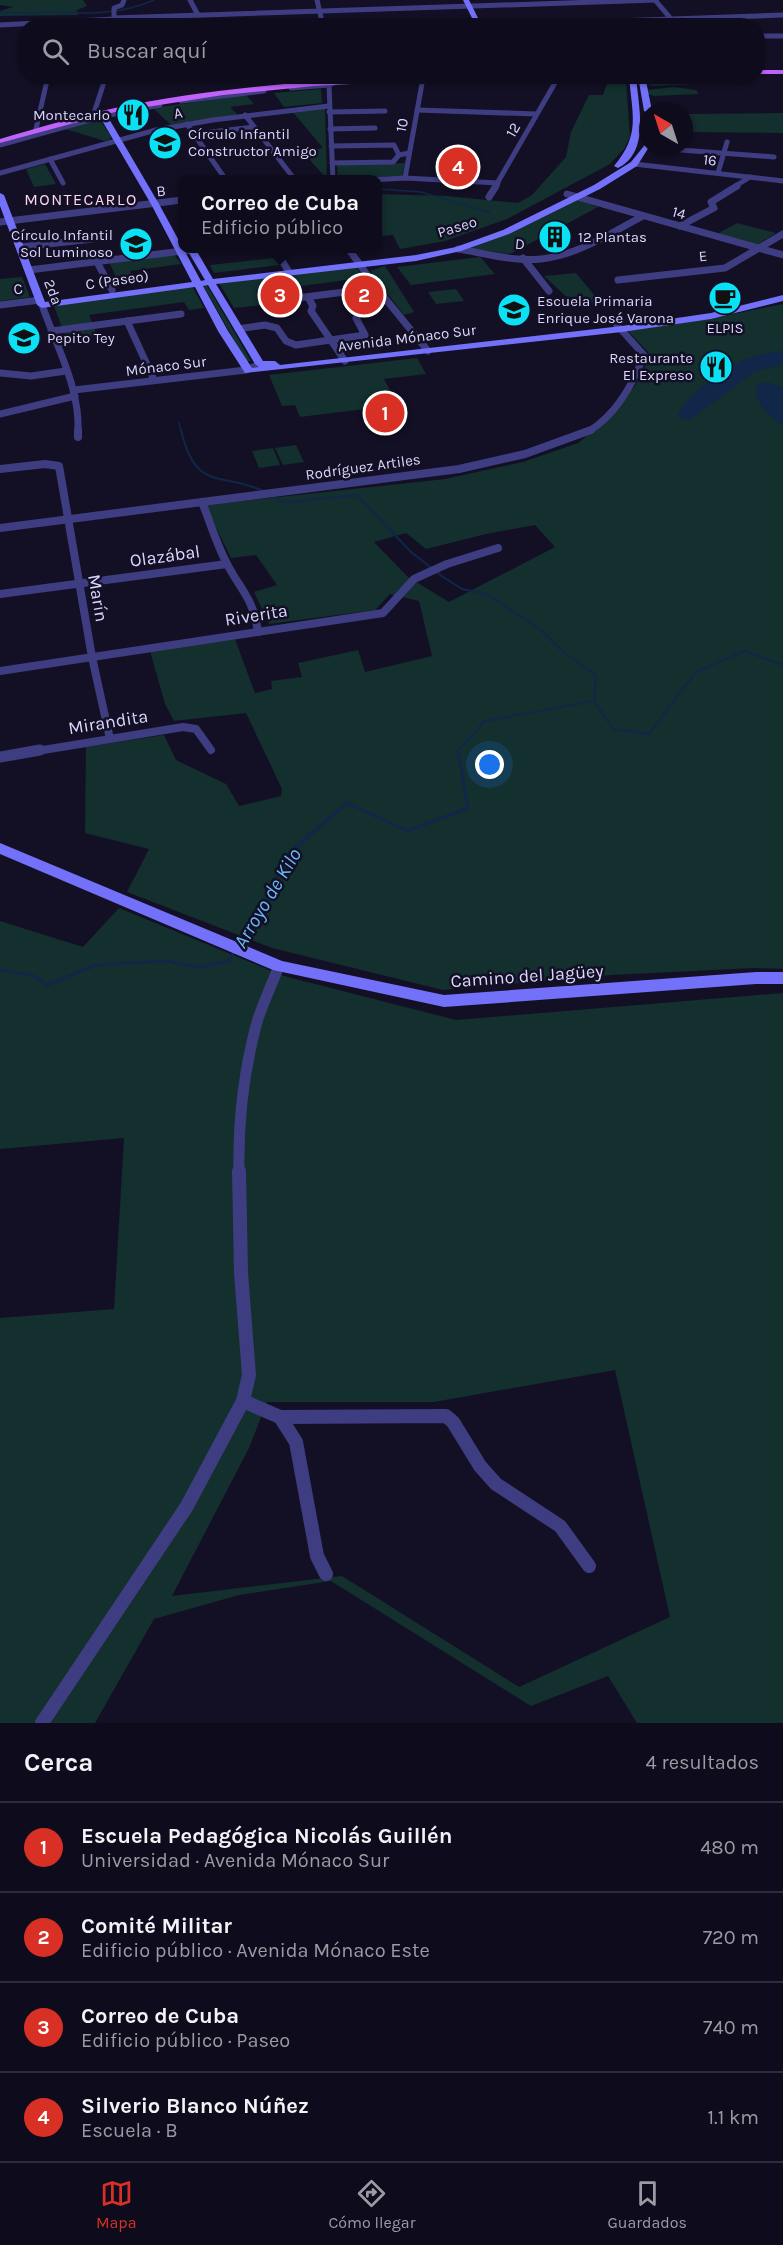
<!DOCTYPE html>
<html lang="es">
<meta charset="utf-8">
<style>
:root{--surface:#0e0c1c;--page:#171525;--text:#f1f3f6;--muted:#9b9ba3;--line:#2e2c3b;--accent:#d93025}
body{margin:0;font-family:Karla,sans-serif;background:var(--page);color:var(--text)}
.compass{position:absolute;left:639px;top:102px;width:54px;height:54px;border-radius:50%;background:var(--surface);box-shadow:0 2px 4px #0004;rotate:321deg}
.you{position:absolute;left:490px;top:765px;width:21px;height:21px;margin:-15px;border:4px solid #fff;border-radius:50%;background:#1a73e8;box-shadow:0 0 0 9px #1a73e833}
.badge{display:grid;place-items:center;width:39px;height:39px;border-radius:50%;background:var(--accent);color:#fff;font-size:20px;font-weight:700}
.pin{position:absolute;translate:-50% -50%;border:3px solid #fff;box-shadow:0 2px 6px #0006}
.popup{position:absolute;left:178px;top:175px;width:204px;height:78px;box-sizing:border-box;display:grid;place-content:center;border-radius:12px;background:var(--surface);filter:drop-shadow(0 2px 4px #0005);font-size:20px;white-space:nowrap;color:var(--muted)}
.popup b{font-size:22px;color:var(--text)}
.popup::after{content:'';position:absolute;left:50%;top:100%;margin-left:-12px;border:12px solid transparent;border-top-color:var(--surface)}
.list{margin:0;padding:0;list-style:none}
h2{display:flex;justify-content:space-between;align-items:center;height:78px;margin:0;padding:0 24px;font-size:26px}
h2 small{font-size:20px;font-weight:400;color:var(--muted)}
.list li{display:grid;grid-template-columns:39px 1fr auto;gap:18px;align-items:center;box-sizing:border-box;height:90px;padding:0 24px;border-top:2px solid var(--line)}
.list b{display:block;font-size:22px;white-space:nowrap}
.list p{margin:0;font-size:20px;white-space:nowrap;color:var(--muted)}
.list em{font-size:20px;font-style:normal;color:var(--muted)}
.icon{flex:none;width:33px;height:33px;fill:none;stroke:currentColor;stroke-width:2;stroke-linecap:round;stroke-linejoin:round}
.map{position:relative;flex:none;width:783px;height:1723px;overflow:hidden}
.search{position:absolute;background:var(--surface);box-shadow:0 2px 4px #0004;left:18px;right:18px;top:18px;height:66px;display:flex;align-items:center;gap:15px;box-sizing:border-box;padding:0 21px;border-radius:24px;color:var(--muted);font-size:22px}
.sheet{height:438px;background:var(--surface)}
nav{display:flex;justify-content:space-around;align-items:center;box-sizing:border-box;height:84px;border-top:2px solid var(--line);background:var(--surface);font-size:16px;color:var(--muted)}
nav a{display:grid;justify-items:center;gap:3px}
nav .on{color:var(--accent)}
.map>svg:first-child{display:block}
</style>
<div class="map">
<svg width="783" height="1723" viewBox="0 0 783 1723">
<rect width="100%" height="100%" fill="#131025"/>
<g fill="#132f2e" fill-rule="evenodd">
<polygon points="0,0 83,0 87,6 77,10 78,15 0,16 0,11 13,7 0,5"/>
<polygon points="648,76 713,77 719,83 652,86 648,84 653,79 646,79"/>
<polygon points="609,77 626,80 630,137 624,149 610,164 507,219 445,241 400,249 393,235 378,236 378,194 447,196 518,203 532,195 566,157 571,132 589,95 603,95"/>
<polygon points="674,87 696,90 699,94 654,96 648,94 647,90"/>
<polygon points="321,89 322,103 284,107 274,93"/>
<polygon points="246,95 254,104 230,107 238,115 171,125 153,108"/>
<polygon points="325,108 327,179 302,151 323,148 292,111"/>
<polygon points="783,113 783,133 684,132 684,114"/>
<polygon points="100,120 112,138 105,141 62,128"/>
<polygon points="405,163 402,176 338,179 337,165"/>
<polygon points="45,164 56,184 34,187 26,169"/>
<polygon points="577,200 598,207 510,254 470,248"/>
<polygon points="737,223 776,233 757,245 717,234"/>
<polygon points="174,254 181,264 130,271 136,284 120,286 110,264 113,261"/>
<polygon points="480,257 495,274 411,285 397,267"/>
<polygon points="275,258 279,265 214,273 210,265"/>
<polygon points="385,266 414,312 404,315 370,271"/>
<polygon points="356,267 370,285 352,287 346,280 265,291 272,304 234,308 219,283"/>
<polygon points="576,273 600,302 587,304 581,298 569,299 544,276"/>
<polygon points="22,277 30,297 0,301 0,279"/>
<polygon points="203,285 207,285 251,361 246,361"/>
<polygon points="192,286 204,308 189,310 184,302 89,315 98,337 67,341 54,306"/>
<polygon points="456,289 464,301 436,304 428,292"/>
<path d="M783,304v665l-29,-1 -143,7 -168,15 -171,-42 -145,-56 22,-43 -64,-16 1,-86 78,-12 12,25 50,24 13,22 42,-10 1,-7 -36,-76 -72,8 -9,-17 -15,-53 85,-12 20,54 17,-4 -1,-8 31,-4 -4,-14 60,-13 7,22 67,-16 -13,-55 -29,-7 -15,16 -106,14 -15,-32 23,-7 -21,-30 -25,3 -26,-53 240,-26 78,-17 55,-19 15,-12 42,-45 9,-17 4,-17 -20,-21 86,-13zM535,525l20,22 -106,55 -41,-25 -34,-35 32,-9 20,16 60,-15z"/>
<polygon points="417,358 426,374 384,379 398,405 300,417 295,405 282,406 269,375"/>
<polygon points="296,445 304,462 283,465 275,448"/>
<polygon points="273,448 280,465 259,468 252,451"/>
<path d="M119,908l165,68 172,44 327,-27v730h-146l-29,-47 -77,30 -200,-125 -92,14 -85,24 -59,104h-95v-405l114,-9 10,-171 -124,11v-228l83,26zM615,1370l55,247 -151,70 -177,-111 -170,20 77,-148 18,-46h167z"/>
</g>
<g fill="#102749">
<path d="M783,351v13l-29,8 -64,48 -11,-2 -1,-4c23,-35 63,-60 105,-63z"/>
<path d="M768,382l15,6v38c-11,-7 -33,-28 -26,-41z"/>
</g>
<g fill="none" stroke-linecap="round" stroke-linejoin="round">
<g stroke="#102749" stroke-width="1.5">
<path d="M0,12c19,3 38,-1 57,0 34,2 65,2 97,-12"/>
<polyline points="378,189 421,192 491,213"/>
<polyline points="179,423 181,431"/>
</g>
<g stroke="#102749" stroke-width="2">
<path d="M181,430c15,63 39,41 85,62"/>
<polyline points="272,496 280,501 289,502 357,495 411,552 443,577 462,589 487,594 541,630 561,650 596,675 594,701"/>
<polyline points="457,752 485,721 594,701 613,729 649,734 696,672 744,651 783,665"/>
</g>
<polyline stroke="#102749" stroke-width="3" points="0,970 32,975 47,985 96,965 166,961 199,967 229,961 291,851 347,803 408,831 468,808 458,750"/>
<g stroke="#3f3d82" stroke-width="5">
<polyline points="190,0 198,15"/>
<polyline points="317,0 323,26"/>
<polyline points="655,0 677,26"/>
<polyline points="114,18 656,0"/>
<polyline points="0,25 114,19"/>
<polyline points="114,25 114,8 122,5 124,0"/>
<polyline points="471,26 783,15"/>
<polyline points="758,36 783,36"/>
<polyline points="329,85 333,180"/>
<polyline points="291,88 329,85 336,82 338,76"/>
<polyline points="181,101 264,91"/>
<polyline points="417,110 536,114"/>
<polyline points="329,112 385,111"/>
<polyline points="94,113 106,76"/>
<polyline points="245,115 292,176"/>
<polyline points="187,124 226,180"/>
<polyline points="330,129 375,128"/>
<polyline points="38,131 36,129 48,76"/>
<polyline points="194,134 254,127"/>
<polyline points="0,145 104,116 160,105"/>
<polyline points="331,146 394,145 399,155"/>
<polyline points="681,150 774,157"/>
<polyline points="50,159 63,183"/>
<polyline points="332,163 393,162 399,155 409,153"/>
<polyline points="634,164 783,181"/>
<polyline points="0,173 156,130 213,120 329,106"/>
<polyline points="718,173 727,142"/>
<polyline points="405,178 423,78"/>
<polyline points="371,180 405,178 498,183"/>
<polyline points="495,187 559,76"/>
<polyline points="734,187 750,177"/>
</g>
<g stroke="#3f3d82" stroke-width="7">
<polyline points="567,194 783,255"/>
<polyline points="489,197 496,186"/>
<polyline points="0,222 182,200"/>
<polyline points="680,226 714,208 711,202 737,186"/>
<polyline points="20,247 93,239"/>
<polyline points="274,248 289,272"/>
<polyline points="348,248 375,286 428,351"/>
<path d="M458,249c27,4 55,13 83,10 37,-4 70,-26 102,-43"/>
<polyline points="523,258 549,291"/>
<polyline points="97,262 112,290"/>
<polyline points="29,270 191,250"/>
<polyline points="618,280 725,268 783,234"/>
<polyline points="308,297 313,306 311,311 345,361"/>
<polyline points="273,301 377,288"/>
<polyline points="0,305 40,300"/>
<path d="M42,305c14,40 38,83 36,126"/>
<polyline points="127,321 154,380"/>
<polyline points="238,329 265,325 277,328 286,341 296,345 365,335 356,318"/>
<polyline points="51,331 181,314"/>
<polyline points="0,373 31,376 66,371"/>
<polyline points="74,390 246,370 260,364"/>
<polyline points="0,414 75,396"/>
<path d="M589,431c27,-16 44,-47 55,-76l-28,-31"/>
</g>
<g stroke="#3f3d82" stroke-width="8">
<polyline points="78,437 78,430"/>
<polyline points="0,469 45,464 59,466 92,657 110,739"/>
<path d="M202,502c8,20 15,43 25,62 15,28 26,34 31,68"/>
<polyline points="0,528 459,469 525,454 591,430"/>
<polyline points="0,594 227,564"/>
<polyline points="0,671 383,613 414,579 447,564 498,548"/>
<polyline points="31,752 183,727 196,729 211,750"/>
</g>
<g stroke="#3f3d82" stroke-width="11">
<polyline points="0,757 40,750"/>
<path d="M239,1172c-1,-49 5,-102 18,-150 6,-19 15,-38 22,-56"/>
</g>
<g stroke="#3f3d82" stroke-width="14">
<polyline points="243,1401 280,1417 446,1416 453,1422 480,1466 496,1484 560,1526 589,1566"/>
<polyline points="280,1417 296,1442 317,1556 326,1574"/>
<polyline points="42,1723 187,1506 243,1401 249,1375 241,1273 239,1171"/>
</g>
<g fill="#7371f9" fill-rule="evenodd">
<polygon points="463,0 469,0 482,26 476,26"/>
<path d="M629,76h7c2,29 15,76 -18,92l-4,-2c27,-32 18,-51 15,-90z"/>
<polygon points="638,76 645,76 652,111 648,111 648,113 644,111"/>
<path d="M101,110l4,2 54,92 42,77 4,-1 -19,-32h9l18,31 203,-24 40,-8 47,-17 91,-45 37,-23 17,-21 1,6 -12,19 -37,23 -91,45 -48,17 -45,10 -200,23 47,77h12l5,4 342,-39 89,-13 72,-18v6l-72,18 -89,13 -377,41 -27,-42 -23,-44 -153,21 -5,-3 -37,-99v-13l4,2 41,107 147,-20 -41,-78 -54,-92zM208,285l47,79 4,3 -7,1 -24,-37 -25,-45z"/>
<polygon points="0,843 282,961 444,995 756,972 783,972 783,984 756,984 444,1007 273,970 0,854"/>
</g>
<g fill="#be62f9" fill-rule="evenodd">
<rect x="758" y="70" width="25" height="4"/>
<path d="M501,76l-187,10 -91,9 -108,17 -115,31v-4c38,-11 76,-23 115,-31 127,-26 257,-32 386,-32z"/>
</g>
</g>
<defs>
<symbol id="restaurant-disc" viewBox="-11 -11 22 22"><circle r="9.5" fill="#0be1f5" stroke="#131025"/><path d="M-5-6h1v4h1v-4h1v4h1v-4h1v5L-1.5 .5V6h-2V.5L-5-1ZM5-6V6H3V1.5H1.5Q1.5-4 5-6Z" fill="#111"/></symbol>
<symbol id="school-disc" viewBox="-11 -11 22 22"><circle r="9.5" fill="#0be1f5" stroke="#131025"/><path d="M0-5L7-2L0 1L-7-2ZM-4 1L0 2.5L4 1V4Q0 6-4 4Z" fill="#111"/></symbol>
<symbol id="building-disc" viewBox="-11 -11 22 22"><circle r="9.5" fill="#0be1f5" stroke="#131025"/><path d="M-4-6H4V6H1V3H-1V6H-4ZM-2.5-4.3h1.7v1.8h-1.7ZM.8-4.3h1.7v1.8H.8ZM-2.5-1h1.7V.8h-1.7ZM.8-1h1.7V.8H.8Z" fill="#111"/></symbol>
<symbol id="cafe-disc" viewBox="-11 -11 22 22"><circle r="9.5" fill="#0be1f5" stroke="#131025"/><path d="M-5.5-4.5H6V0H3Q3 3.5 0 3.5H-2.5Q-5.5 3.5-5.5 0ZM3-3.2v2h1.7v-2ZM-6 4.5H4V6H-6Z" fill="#111"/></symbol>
</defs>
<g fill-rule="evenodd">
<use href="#restaurant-disc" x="114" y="96" width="38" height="38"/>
<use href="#school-disc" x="146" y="124" width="38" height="38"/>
<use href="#building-disc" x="536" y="218" width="38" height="38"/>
<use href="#school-disc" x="117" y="225" width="38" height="38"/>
<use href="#cafe-disc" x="706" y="279" width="38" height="38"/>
<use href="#school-disc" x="495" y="291" width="38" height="38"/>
<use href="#school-disc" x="5" y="319" width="38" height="38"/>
<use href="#restaurant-disc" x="697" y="348" width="38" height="38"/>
</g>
<g text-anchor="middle" stroke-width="5" stroke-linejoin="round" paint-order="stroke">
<g font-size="15" fill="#dad6fd" stroke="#131025">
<text transform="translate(178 113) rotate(-11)" y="5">A</text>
<text transform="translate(402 125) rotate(-79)" y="5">10</text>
<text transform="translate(513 130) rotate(-60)" y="5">12</text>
<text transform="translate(710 160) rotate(7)" y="5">16</text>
<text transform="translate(161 191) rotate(-7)" y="5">B</text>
<text transform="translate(679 213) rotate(16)" y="5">14</text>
<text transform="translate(457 227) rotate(-17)" y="5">Paseo</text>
<text transform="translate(520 244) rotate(6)" y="5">D</text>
<text transform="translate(703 256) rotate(-6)" y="5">E</text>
<text transform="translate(117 280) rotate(-8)" y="5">C (Paseo)</text>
<text transform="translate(18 289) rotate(-8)" y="5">C</text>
<text transform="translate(53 292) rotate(69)" y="5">2da</text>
<text transform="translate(407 338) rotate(-7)" y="5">Avenida Mónaco Sur</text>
<text transform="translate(166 366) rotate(-7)" y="5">Mónaco Sur</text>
<text transform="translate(363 467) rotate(-8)" y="5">Rodríguez Artiles</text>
</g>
<g font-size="15" fill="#dad6fd" stroke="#131025" text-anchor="start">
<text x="110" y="120" text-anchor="end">Montecarlo</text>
<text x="188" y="139">Círculo Infantil<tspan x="188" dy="17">Constructor Amigo</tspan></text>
<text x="113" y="240" text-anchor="end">Círculo Infantil<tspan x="113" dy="17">Sol Luminoso</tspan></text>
<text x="578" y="242">12 Plantas</text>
<text x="537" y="306">Escuela Primaria<tspan x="537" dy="17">Enrique José Varona</tspan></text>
<text x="725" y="333" text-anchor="middle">ELPIS</text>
<text x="47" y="343">Pepito Tey</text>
<text x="693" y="363" text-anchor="end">Restaurante<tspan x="693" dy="17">El Expreso</tspan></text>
</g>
<g font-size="16" letter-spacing="1.5" fill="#fdd8f0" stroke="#131025">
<text x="81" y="205">MONTECARLO</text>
</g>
<g font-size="18" fill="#dad6fd" stroke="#131025">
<text transform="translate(165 556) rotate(-8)" y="6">Olazábal</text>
<text transform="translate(98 598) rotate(80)" y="6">Marín</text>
<text transform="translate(256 615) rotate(-9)" y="6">Riverita</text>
<text transform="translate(108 722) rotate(-9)" y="6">Mirandita</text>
<text transform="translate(527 976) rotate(-4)" y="6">Camino del Jagüey</text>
</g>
<g font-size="20" font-style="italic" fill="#69b8f9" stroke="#131025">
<text transform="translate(267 898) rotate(-59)" y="7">Arroyo de Kilo</text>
</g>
</g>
</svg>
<svg class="compass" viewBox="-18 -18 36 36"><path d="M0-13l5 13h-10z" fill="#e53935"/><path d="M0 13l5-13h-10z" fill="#9b9ba3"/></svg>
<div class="you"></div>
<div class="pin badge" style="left:385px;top:413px">1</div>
<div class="pin badge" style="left:364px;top:295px">2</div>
<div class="pin badge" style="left:280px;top:295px">3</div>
<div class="popup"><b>Correo de Cuba</b>Edificio público</div>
<div class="pin badge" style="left:458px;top:167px">4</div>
<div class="search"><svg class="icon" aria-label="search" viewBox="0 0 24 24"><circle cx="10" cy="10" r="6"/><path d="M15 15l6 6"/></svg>Buscar aquí</div>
</div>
<section class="sheet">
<h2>Cerca<small>4 resultados</small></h2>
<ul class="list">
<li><span class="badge">1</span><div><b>Escuela Pedagógica Nicolás Guillén</b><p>Universidad · Avenida Mónaco Sur</p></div><em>480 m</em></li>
<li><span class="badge">2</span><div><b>Comité Militar</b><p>Edificio público · Avenida Mónaco Este</p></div><em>720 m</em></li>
<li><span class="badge">3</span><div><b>Correo de Cuba</b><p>Edificio público · Paseo</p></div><em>740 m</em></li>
<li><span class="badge">4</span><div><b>Silverio Blanco Núñez</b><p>Escuela · B</p></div><em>1.1 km</em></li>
</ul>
</section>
<nav>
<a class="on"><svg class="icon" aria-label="map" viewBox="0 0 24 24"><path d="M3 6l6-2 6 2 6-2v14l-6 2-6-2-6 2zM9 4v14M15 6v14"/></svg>Mapa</a>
<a><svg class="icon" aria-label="directions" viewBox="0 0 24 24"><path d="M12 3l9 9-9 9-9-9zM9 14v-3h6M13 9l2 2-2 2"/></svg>Cómo llegar</a>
<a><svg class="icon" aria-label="saved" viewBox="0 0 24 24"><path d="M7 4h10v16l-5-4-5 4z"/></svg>Guardados</a>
</nav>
